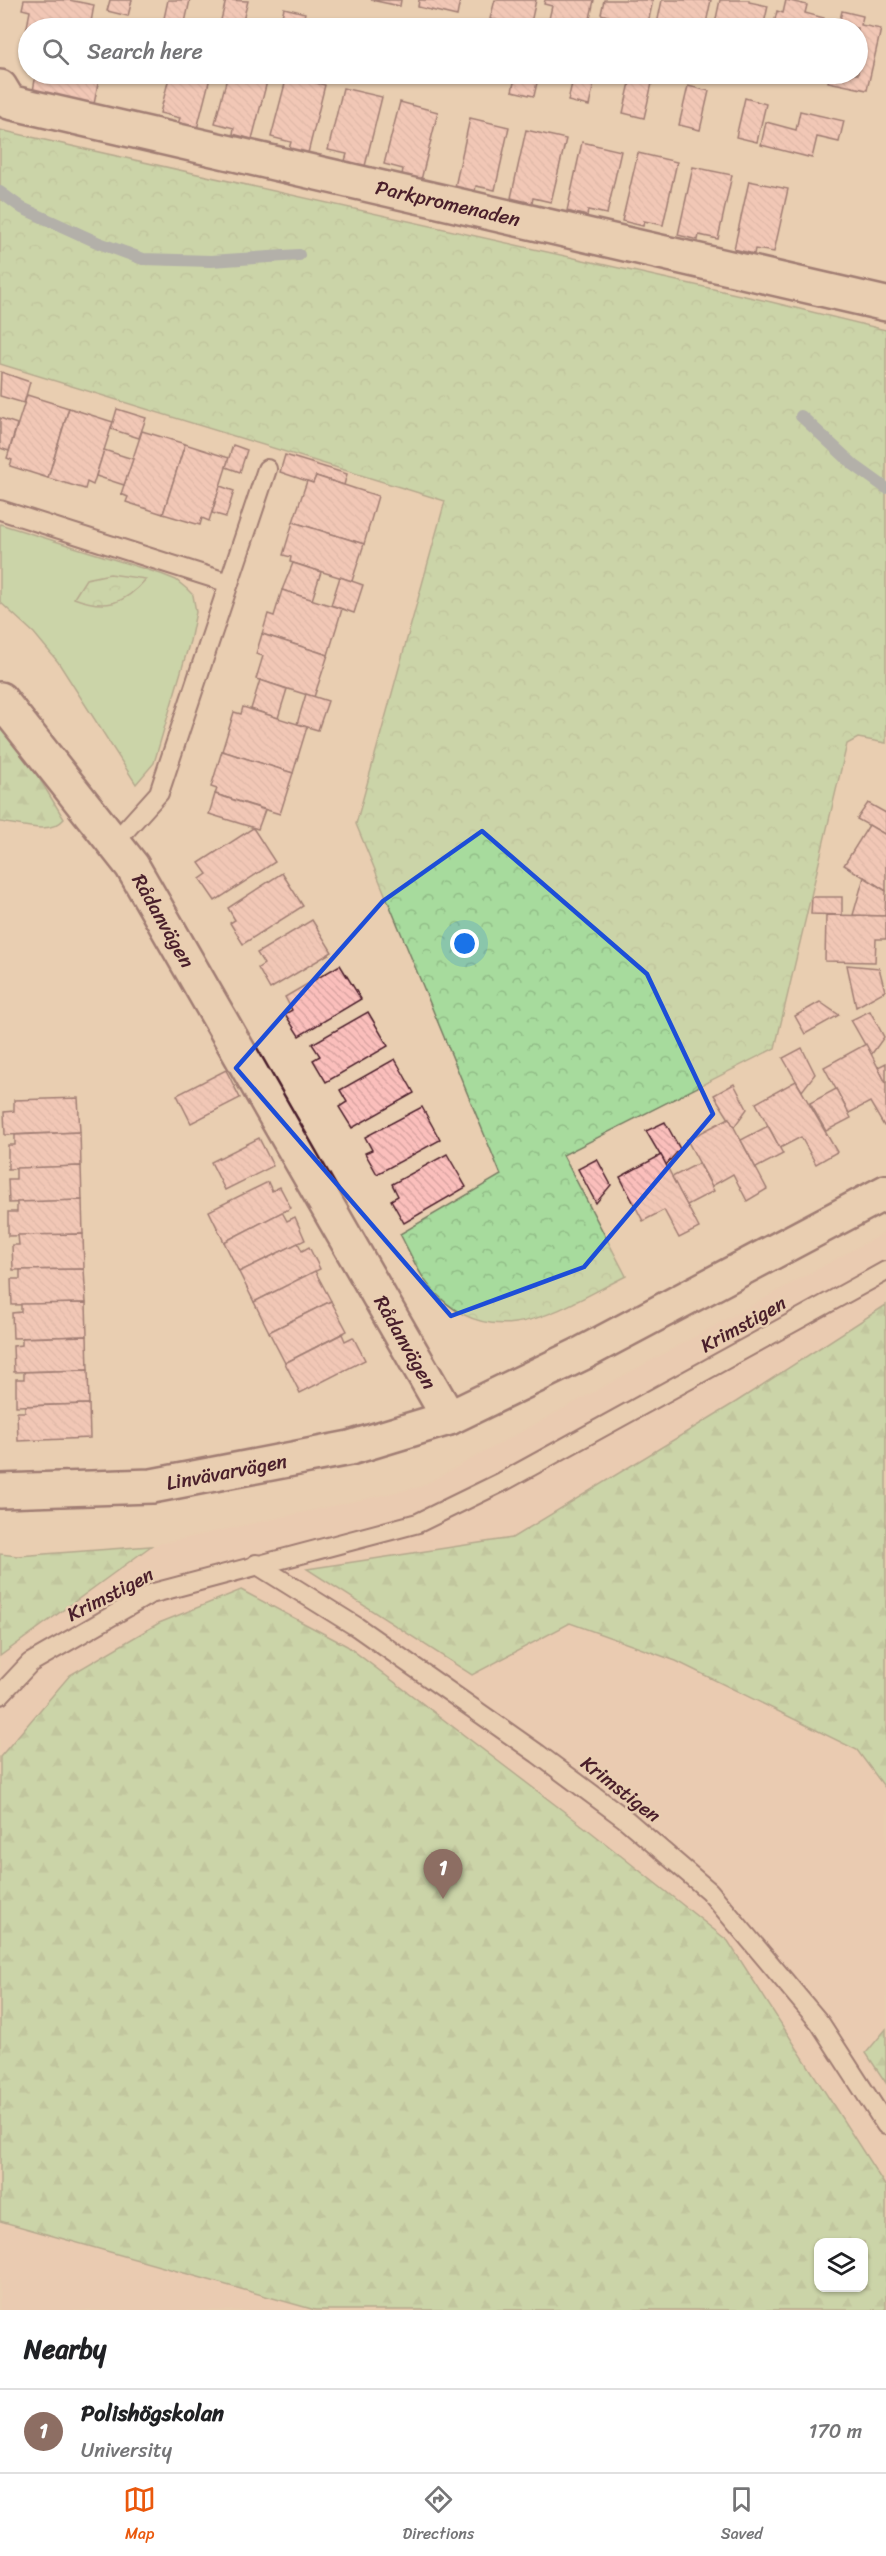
<!DOCTYPE html>
<meta charset="utf-8">
<style>
:root{--surface:#fff;--page:#f6f6f6;--text:#202124;--muted:#757577;--line:#e0e0e0;--accent:#ea580c}
body{margin:0;font-family:Sriracha,sans-serif;background:var(--page);color:var(--text)}
.controls{position:absolute;right:18px;bottom:18px;display:grid;overflow:hidden;border-radius:12px;box-shadow:0 2px 4px #0004}
.controls button{width:54px;height:54px;display:grid;place-items:center;padding:0;border:0;border-bottom:2px solid var(--line);background:var(--surface);color:var(--text);font:30px sans-serif}
.you{position:absolute;left:465px;top:944px;width:21px;height:21px;margin:-15px;border:4px solid #fff;border-radius:50%;background:#1a73e8;box-shadow:0 0 0 9px #1a73e833}
.badge{display:grid;place-items:center;width:39px;height:39px;border-radius:50%;background:var(--accent);color:#fff;font-size:20px;font-weight:700}
.pin{position:absolute;translate:-50% -50px;filter:drop-shadow(0 2px 3px #0008)}
.pin::after{content:'';position:absolute;top:32px;width:21px;height:18px;background:inherit;clip-path:polygon(0 0,100% 0,50% 100%)}
.list{margin:0;padding:0;list-style:none}
h2{display:flex;justify-content:space-between;align-items:center;height:78px;margin:0;padding:0 24px;font-size:26px}
h2 small{font-size:20px;font-weight:400;color:var(--muted)}
.list li{display:grid;grid-template-columns:39px 1fr auto;gap:18px;align-items:center;box-sizing:border-box;height:84px;padding:0 24px;border-top:2px solid var(--line)}
.list b{display:block;font-size:22px;white-space:nowrap}
.list p{margin:0;font-size:20px;white-space:nowrap;color:var(--muted)}
.list em{font-size:20px;font-style:normal;color:var(--muted)}
.icon{flex:none;width:33px;height:33px;fill:none;stroke:currentColor;stroke-width:2;stroke-linecap:round;stroke-linejoin:round}
.map{position:relative;flex:none;width:886px;height:2310px;overflow:hidden}
.search{position:absolute;background:var(--surface);box-shadow:0 2px 4px #0004;left:18px;right:18px;top:18px;height:66px;display:flex;align-items:center;gap:15px;box-sizing:border-box;padding:0 21px;border-radius:33px;color:var(--muted);font-size:22px}
.sheet{height:162px;background:var(--surface)}
nav{display:flex;justify-content:space-around;align-items:center;box-sizing:border-box;height:84px;border-top:2px solid var(--line);background:var(--surface);font-size:16px;color:var(--muted)}
nav a{display:grid;justify-items:center;gap:3px}
nav .on{color:var(--accent)}
.map>svg:first-child{display:block}
</style>
<div class="map">
<svg width="886" height="2310" viewBox="0 0 886 2310">
<defs>
<pattern id="forest-firs" width="22" height="20" patternUnits="userSpaceOnUse" patternTransform="scale(1.5)"><rect width="22" height="20" fill="#a7db9d"/><path d="M5 1l3.5 6h-7zM16 11l3.5 6h-7z" fill="#91bc87"/></pattern>
<pattern id="park-crowns" width="20" height="18" patternUnits="userSpaceOnUse" patternTransform="scale(1.5)"><rect width="20" height="18" fill="#a7db9d"/><path d="M2 6a3 3 0 1 1 6 0M12 15a3 3 0 1 1 6 0" fill="none" stroke="#91bc87"/></pattern>
<pattern id="building-back-hatch" width="6" height="6" patternUnits="userSpaceOnUse" patternTransform="scale(1.5)"><rect width="6" height="6" fill="#fbbfbc"/><path d="M-1 5l2 2M0 0l6 6M5-1l2 2" fill="none" stroke="#d9a4a2"/></pattern>
</defs>
<rect width="100%" height="100%" fill="#e9ceb1"/>
<filter id="ink" filterUnits="userSpaceOnUse"><feTurbulence type="fractalNoise" baseFrequency=".0167" numOctaves="2"/><feDisplacementMap in="SourceGraphic" scale="12" xChannelSelector="R" yChannelSelector="G"/><feConvolveMatrix kernelMatrix="1 2 1 2 8 2 1 2 1" color-interpolation-filters="sRGB"/></filter>
<g filter="url(#ink)">
<path fill="#ebc7b1" fill-rule="evenodd" d="M886,1232v1078h-886v-756l18,2 133,-10 270,-59zM818,2242h46v46h-46z"/>
<polygon fill="#a7db9d" stroke="#787d64" stroke-width="1.5" points="0,524 161,574 176,580 187,589 193,595 196,612 190,641 154,763 136,784 58,662 34,633 0,602"/>
<g fill="url(#forest-firs)" stroke="#787d64" stroke-width="1.5" fill-rule="evenodd">
<path d="M0,714l64,105c-14,17 -44,5 -64,3z"/>
<polygon points="886,1305 886,1789 857,1750 676,1661 570,1623 472,1675 307,1569 512,1538 736,1402"/>
<polygon points="151,1546 0,1656 0,1554 18,1556"/>
<path d="M241,1590l106,56 244,186 137,109 158,246v123h-571l-315,-89v-464l70,-82 89,-52zM818,2242h46v46h-46z"/>
<polygon points="886,2029 886,2083 866,2053"/>
</g>
<g fill="url(#park-crowns)" stroke="#787d64" stroke-width="1.5">
<path d="M0,130l767,171 119,29v413l-28,-5 -11,6 -72,304 -212,107 63,121c-66,33 -135,83 -196,11 -13,-15 -21,-37 -30,-53l101,-59 -145,-351 89,-323 -445,-137z"/>
<path d="M110,574l36,5c-22,26 -41,31 -72,19l12,-19z"/>
</g>
<g fill="none" stroke-linecap="round" stroke-linejoin="round">
<g stroke="#718c9f" stroke-width="12">
<polyline points="0,192 22,208 99,243 143,259 211,261 299,255"/>
<polyline points="801,416 854,465 886,488"/>
</g>
</g>
<g fill="url(#building-back-hatch)" stroke="#4a1f2b" stroke-width="1.5">
<polygon points="24,0 69,0 94,5 90,28 28,28 28,33 26,32 30,11 22,9"/>
<polygon points="110,0 132,0 128,16 107,11"/>
<polygon points="168,0 190,0 184,27 163,23"/>
<polygon points="226,0 248,1 241,28 219,28"/>
<polygon points="371,0 401,0 400,6"/>
<polygon points="419,0 460,0 457,16 418,7"/>
<polygon points="495,0 536,0 530,27 490,19"/>
<polygon points="545,0 594,0 588,28 547,28 552,6 544,4"/>
<polygon points="604,0 653,0 647,28 606,28 608,16 601,14"/>
<polygon points="662,0 711,0 705,28 664,28 665,25 657,24"/>
<polygon points="720,0 749,0 749,2 768,6 763,28 714,28"/>
<polygon points="786,0 807,5 805,13 824,18 822,28 773,28 777,11 783,13"/>
<polygon points="284,8 305,13 301,28 279,28"/>
<polygon points="842,11 863,16 861,25 881,29 867,90 828,82 830,74 858,74 858,28 831,28 833,22 839,24"/>
<polygon points="339,20 360,25 359,28 337,28"/>
<polygon points="36,74 100,74 94,104 33,91"/>
<polygon points="170,74 211,74 197,129 178,124 180,118 160,113"/>
<polygon points="228,74 269,74 252,139 233,134 234,128 215,123"/>
<polygon points="516,74 539,74 534,96 512,91"/>
<polygon points="574,74 596,74 589,106 568,101"/>
<polygon points="632,74 653,79 644,118 623,113"/>
<polygon points="785,74 812,74 811,79"/>
<polygon points="287,76 325,85 308,153 289,149 291,142 271,137"/>
<polygon points="688,86 709,91 700,130 679,125"/>
<polygon points="343,88 382,97 365,166 345,161 347,154 328,150"/>
<polygon points="745,98 766,104 757,142 736,137"/>
<polygon points="400,102 438,112 421,180 402,175 403,169 384,164"/>
<polygon points="800,111 844,121 839,142 817,137 812,158 761,145 766,122 796,130"/>
<polygon points="470,118 509,127 495,190 476,186 475,191 455,187"/>
<polygon points="526,130 566,139 551,202 533,198 532,203 511,198"/>
<polygon points="582,142 621,151 607,214 588,210 587,216 567,211"/>
<polygon points="638,153 677,162 663,225 644,221 643,226 622,221"/>
<polygon points="693,167 732,175 718,239 699,235 698,240 678,235"/>
<polygon points="749,181 788,189 774,252 755,249 754,254 734,249"/>
<polygon points="1,372 30,382 24,403 0,396"/>
<polygon points="27,395 69,408 48,478 10,466 12,460 7,458"/>
<polygon points="69,408 113,422 93,485 87,482 85,489 48,478"/>
<polygon points="117,409 146,418 139,438 111,429"/>
<polygon points="0,418 17,424 9,451 0,448"/>
<polygon points="142,431 185,444 163,514 126,502 128,497 121,494"/>
<polygon points="185,444 229,458 209,521 202,518 200,525 163,514"/>
<polygon points="233,445 247,450 240,472 226,467"/>
<polygon points="104,450 133,459 124,485 96,476"/>
<polygon points="285,455 347,474 344,485 316,476 313,483 280,472"/>
<polygon points="316,476 378,496 364,544 293,522 307,481 313,483"/>
<polygon points="220,486 234,491 226,517 212,513"/>
<polygon points="293,522 364,544 352,581 290,562 291,557 283,555"/>
<polygon points="293,563 321,572 312,600 282,590"/>
<polygon points="340,577 363,585 354,613 331,605"/>
<polygon points="282,590 342,609 328,655 262,634 268,614 274,616"/>
<polygon points="262,634 328,655 314,697 256,679 263,656 256,654"/>
<polygon points="260,680 287,689 278,718 251,709"/>
<polygon points="306,694 328,701 318,730 297,724"/>
<polygon points="243,707 307,727 293,773 222,751 234,712 241,714"/>
<polygon points="222,751 293,773 280,814 215,794 217,789 211,787"/>
<polygon points="215,794 265,810 258,829 209,814"/>
<polygon points="868,803 886,813 886,835 857,819"/>
<polygon points="869,825 886,835 886,891 844,865"/>
<polygon points="253,828 275,862 215,901 200,879 207,874 199,863"/>
<polygon points="282,873 303,906 243,944 230,923 235,920 228,908"/>
<polygon points="864,877 886,891 885,916 853,915"/>
<polygon points="812,897 842,897 842,915 811,914"/>
<polygon points="826,915 886,916 886,939 876,939 875,962 825,961"/>
<polygon points="312,920 332,952 270,989 258,968 264,964 257,953"/>
<polygon points="340,965 361,999 299,1036 285,1014 292,1010 285,997"/>
<polygon points="847,965 879,968 885,991 856,1007"/>
<polygon points="820,1002 839,1015 805,1034 795,1016"/>
<polygon points="870,1011 884,1037 871,1055 851,1020"/>
<polygon points="368,1012 388,1046 326,1082 313,1060 320,1056 312,1044"/>
<polygon points="866,1044 886,1083 886,1125 884,1126 870,1102 849,1113 824,1067"/>
<polygon points="802,1048 815,1074 802,1091 783,1058"/>
<polygon points="395,1059 414,1093 352,1128 339,1107 347,1102 340,1090"/>
<polygon points="886,1063 886,1083 878,1067"/>
<polygon points="226,1070 240,1098 191,1123 177,1095"/>
<polygon points="796,1081 837,1152 816,1164 801,1137 780,1148 756,1103"/>
<polygon points="734,1084 747,1109 734,1127 714,1095"/>
<polygon points="836,1089 851,1118 826,1131 810,1103"/>
<polygon points="78,1098 80,1132 5,1135 4,1112 14,1111 14,1100"/>
<polygon points="422,1107 440,1140 377,1174 365,1153 372,1150 365,1137"/>
<polygon points="729,1118 767,1189 747,1201 733,1174 712,1186 687,1140"/>
<polygon points="665,1122 680,1149 666,1165 646,1131"/>
<polygon points="768,1126 783,1154 756,1168 741,1140"/>
<polygon points="80,1132 81,1166 8,1169 8,1145 15,1145 15,1135"/>
<polygon points="259,1138 273,1166 225,1190 211,1162"/>
<polygon points="447,1154 466,1187 404,1223 391,1200 398,1196 392,1184"/>
<polygon points="661,1155 699,1228 679,1238 664,1210 643,1221 620,1177"/>
<polygon points="597,1159 611,1185 596,1203 578,1169"/>
<polygon points="699,1163 714,1191 687,1205 672,1177"/>
<polygon points="81,1166 82,1200 9,1203 8,1179 16,1179 16,1168"/>
<polygon points="268,1182 272,1191 280,1187 291,1208 224,1242 209,1211"/>
<polygon points="82,1200 83,1234 8,1236 8,1212 17,1212 17,1202"/>
<polygon points="282,1212 287,1221 295,1217 305,1240 239,1272 224,1242"/>
<polygon points="83,1234 84,1269 13,1270 12,1245 19,1245 18,1235"/>
<polygon points="298,1243 302,1251 309,1247 320,1269 254,1302 239,1272"/>
<polygon points="84,1269 86,1303 12,1305 11,1279 20,1279 20,1270"/>
<polygon points="315,1271 331,1301 269,1332 254,1302"/>
<polygon points="331,1301 347,1331 285,1363 269,1332"/>
<polygon points="86,1303 87,1336 13,1338 12,1313 21,1312 21,1304"/>
<polygon points="342,1334 345,1341 353,1337 365,1360 300,1393 285,1363"/>
<polygon points="87,1336 88,1370 14,1372 13,1346 22,1345 22,1338"/>
<polygon points="88,1370 89,1404 16,1406 16,1379 24,1379 24,1372"/>
<polygon points="89,1404 90,1438 18,1441 17,1412 25,1412 25,1406"/>
</g>
<g fill="none" stroke-linecap="round" stroke-linejoin="round">
<defs>
<g id="lane">
<polyline points="0,510 229,583"/>
<polyline points="114,843 159,793 267,469"/>
<polyline points="256,1564 357,1627 538,1754 624,1818 709,1891 820,2023 886,2125"/>
<polyline points="0,1695 30,1663 150,1594 418,1523 504,1481 886,1271"/>
</g>
<g id="street">
<path id="s1" d="M0,87l9,15 877,202"/>
<path id="s2" d="M0,699l132,167 317,552 134,-65 303,-161"/>
<path id="s3" d="M0,1491l152,-5 198,-38 99,-30"/>
</g>
</defs>
<use href="#lane" stroke="#4a1f2b" stroke-width="22"/>
<use href="#street" stroke="#4a1f2b" stroke-width="38"/>
<use href="#lane" stroke="#e9ceb1" stroke-width="18"/>
<use href="#street" stroke="#e9ceb1" stroke-width="33"/>
</g>
</g>
<path d="M0 0H886V2310H0ZM482,831l165,143 66,140 -129,153 -133,49 -215,-248 147,-167z" fill="#e9ceb1" fill-opacity=".55" fill-rule="evenodd"/>
<path fill="none" stroke="#1d4ed8" stroke-width="4.5" stroke-linejoin="round" d="M482,831l165,143 66,140 -129,153 -133,49 -215,-248 147,-167z"/>
<g text-anchor="middle" stroke-width="5" stroke-linejoin="round" paint-order="stroke">
<g font-size="20" fill="#4a1f2b" stroke="#e9ceb1">
<text dy="7" stroke="none"><textPath href="#s1" startOffset="468">Parkpromenaden</textPath></text>
<text dy="7" stroke="none"><textPath href="#s2" startOffset="276">Rådanvägen</textPath></text>
<text transform="translate(743 1324) rotate(-29)" y="7">Krimstigen</text>
<text dy="7" stroke="none"><textPath href="#s2" startOffset="762">Rådanvägen</textPath></text>
<text dy="7" stroke="none"><textPath href="#s3" startOffset="228">Linvävarvägen</textPath></text>
<text transform="translate(110 1594) rotate(-27)" y="7">Krimstigen</text>
<text transform="translate(621 1789) rotate(38)" y="7">Krimstigen</text>
</g>
</g>
</svg>
<div class="controls">
<button><svg class="icon" aria-label="layers" viewBox="0 0 24 24"><path d="M12 4l9 5-9 5-9-5zM3 14l9 5 9-5"/></svg></button>
</div>
<div class="you"></div>
<div class="pin badge" style="left:443px;top:1899px;background:#8d6e63">1</div>
<div class="search"><svg class="icon" aria-label="search" viewBox="0 0 24 24"><circle cx="10" cy="10" r="6"/><path d="M15 15l6 6"/></svg>Search here</div>
</div>
<section class="sheet">
<h2>Nearby<small></small></h2>
<ul class="list">
<li><span class="badge" style="background:#8d6e63">1</span><div><b>Polishögskolan</b><p>University</p></div><em>170 m</em></li>
</ul>
</section>
<nav>
<a class="on"><svg class="icon" aria-label="map" viewBox="0 0 24 24"><path d="M3 6l6-2 6 2 6-2v14l-6 2-6-2-6 2zM9 4v14M15 6v14"/></svg>Map</a>
<a><svg class="icon" aria-label="directions" viewBox="0 0 24 24"><path d="M12 3l9 9-9 9-9-9zM9 14v-3h6M13 9l2 2-2 2"/></svg>Directions</a>
<a><svg class="icon" aria-label="saved" viewBox="0 0 24 24"><path d="M7 4h10v16l-5-4-5 4z"/></svg>Saved</a>
</nav>
